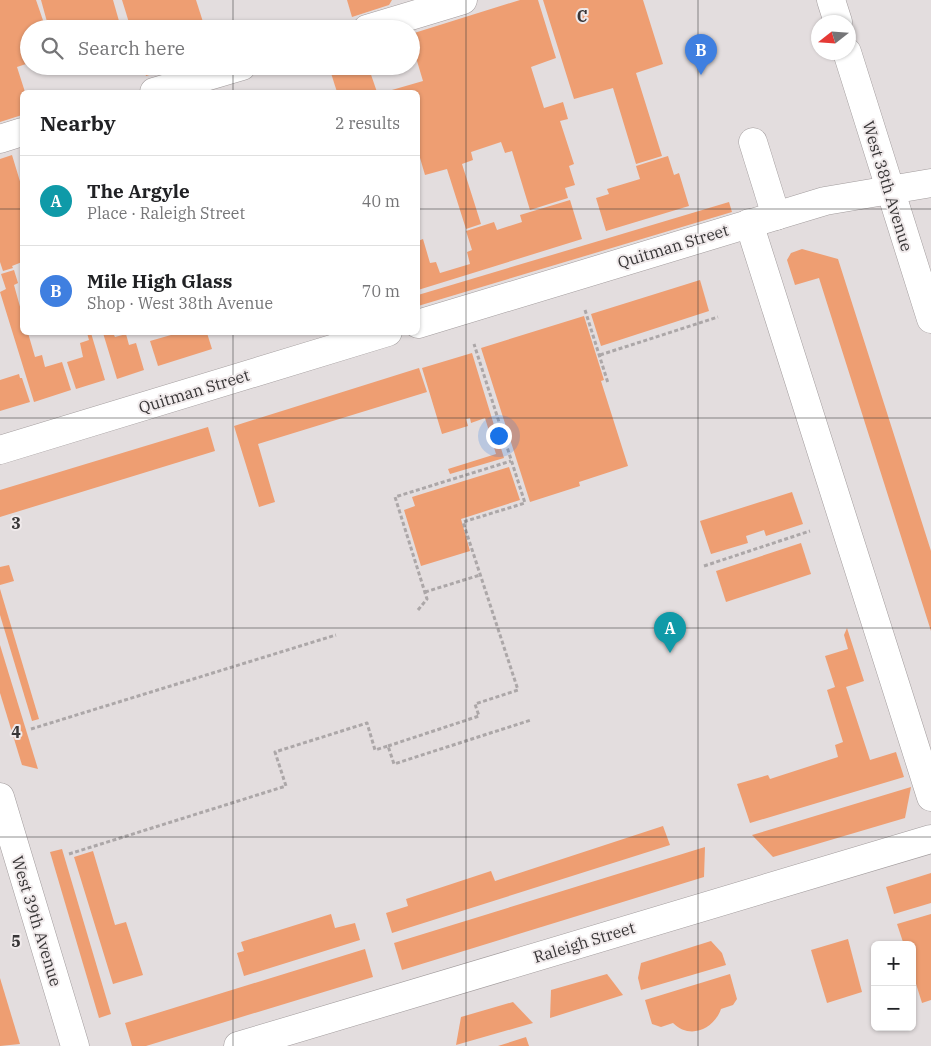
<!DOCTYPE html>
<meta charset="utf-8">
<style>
:root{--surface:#fff;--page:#f6f6f6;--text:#202124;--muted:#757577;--line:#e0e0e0;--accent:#0f6ad3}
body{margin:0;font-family:"IBM Plex Serif",serif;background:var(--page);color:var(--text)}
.controls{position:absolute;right:15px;bottom:15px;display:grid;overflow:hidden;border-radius:8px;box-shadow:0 1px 4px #0004}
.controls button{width:45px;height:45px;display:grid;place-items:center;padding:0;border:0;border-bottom:1px solid var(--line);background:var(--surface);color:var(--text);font:25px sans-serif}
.compass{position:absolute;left:811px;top:15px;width:45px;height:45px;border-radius:50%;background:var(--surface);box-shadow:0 1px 4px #0004;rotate:253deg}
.you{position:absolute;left:498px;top:435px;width:18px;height:18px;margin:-12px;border:4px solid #fff;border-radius:50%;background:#1a73e8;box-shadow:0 0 0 8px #1a73e833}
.badge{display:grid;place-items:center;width:32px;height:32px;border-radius:50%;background:var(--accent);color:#fff;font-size:16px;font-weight:700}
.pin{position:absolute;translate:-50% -41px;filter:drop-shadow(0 1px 2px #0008)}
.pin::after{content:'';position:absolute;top:26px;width:18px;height:15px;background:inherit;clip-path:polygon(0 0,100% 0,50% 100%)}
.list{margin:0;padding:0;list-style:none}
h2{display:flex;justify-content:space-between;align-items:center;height:65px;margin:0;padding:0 20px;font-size:21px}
h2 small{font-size:16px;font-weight:400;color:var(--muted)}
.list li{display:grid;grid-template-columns:32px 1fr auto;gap:15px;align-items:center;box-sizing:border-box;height:90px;padding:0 20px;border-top:1px solid var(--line)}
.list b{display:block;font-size:19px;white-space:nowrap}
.list p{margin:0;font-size:16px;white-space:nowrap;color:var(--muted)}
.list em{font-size:16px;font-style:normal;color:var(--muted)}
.icon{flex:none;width:28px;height:28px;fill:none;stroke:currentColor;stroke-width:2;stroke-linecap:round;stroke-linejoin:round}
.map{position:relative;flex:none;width:931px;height:1046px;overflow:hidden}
.search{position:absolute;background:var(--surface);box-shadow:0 1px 4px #0004;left:20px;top:20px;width:400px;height:55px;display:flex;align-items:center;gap:12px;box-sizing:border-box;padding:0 18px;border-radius:28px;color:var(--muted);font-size:19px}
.panel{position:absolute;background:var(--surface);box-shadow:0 1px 4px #0004;left:20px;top:90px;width:400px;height:245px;border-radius:8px}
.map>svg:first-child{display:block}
</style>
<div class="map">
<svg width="931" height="1046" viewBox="0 0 931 1046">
<rect width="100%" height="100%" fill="#e3ddde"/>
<g fill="#ee9e72">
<polygon points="0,0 36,0 46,29 29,29 29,63 17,67 25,92 22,92 22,115 0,122"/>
<polygon points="41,0 113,0 119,21 96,29 49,29"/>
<polygon points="122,0 196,0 204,25 192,29 131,29"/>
<polygon points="347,0 392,0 389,5 352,17"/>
<polygon points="520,0 538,0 556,58 531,67 544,108 563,102 568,119 560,121 574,164 569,166 575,185 565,188 568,198 530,210 512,151 505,153 501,142 471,152 473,160 462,164 481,224 466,229 447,169 425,175 418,151 418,92 385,92 423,81 411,41 411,34"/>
<polygon points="543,0 643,0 663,64 636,73 662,156 636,164 613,88 574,99"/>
<polygon points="143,66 179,66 146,76"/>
<polygon points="341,66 368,66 377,92 337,92 330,70"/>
<polygon points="12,155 22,188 22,262 12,266 13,268 3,271 0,262 0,159"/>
<polygon points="668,156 674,175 679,173 689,206 606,231 596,198 609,194 607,189 640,179 636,166"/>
<polygon points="570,200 582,239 418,290 418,241 423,239 430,263 436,262 440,273 470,264 467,252 472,250 466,231 494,222 497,230 522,222 520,215"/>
<polygon points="729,202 732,212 418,306 418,295"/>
<polygon points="802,249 838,259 931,551 931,631 819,278 795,285 787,260 791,253"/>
<polygon points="14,270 18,283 14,285 22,314 22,332 28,333 35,357 42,355 45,367 62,362 71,390 34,402 0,292 6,289 1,274"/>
<polygon points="700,280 709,311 601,346 591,314"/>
<polygon points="584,316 604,380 601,381 628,466 579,482 580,486 530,502 481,348"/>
<polygon points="87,333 91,333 105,380 76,389 67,362 83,357 80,343 89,340"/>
<polygon points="103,333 113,333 115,337 126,334 129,345 136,343 144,370 117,379"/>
<polygon points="178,333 207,333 212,349 158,366 150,341"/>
<polygon points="472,353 504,458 450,474 448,469 496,454 485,418 471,423 470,418 466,419 468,426 442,434 422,368"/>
<polygon points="419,368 427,392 258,444 275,502 259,507 234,426"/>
<polygon points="19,374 20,378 22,378 30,402 0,411 0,380"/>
<polygon points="208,427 215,451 0,517 0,490"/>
<polygon points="509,467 520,500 461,519 470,551 421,566 404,510 415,506 412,497"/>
<polygon points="792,492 803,524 766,536 764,530 746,536 748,543 711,554 700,521"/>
<polygon points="801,543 811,574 726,602 716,571"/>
<polygon points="9,565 14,581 0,585 0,567"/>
<polygon points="0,589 39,719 32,721 0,615"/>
<polygon points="847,628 864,681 846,687 870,760 896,752 904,777 750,823 737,784 768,775 770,779 838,757 835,745 843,742 827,690 835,687 825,656 848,649 844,635"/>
<polygon points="0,645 38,769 22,765 0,693"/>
<polygon points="911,787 905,818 773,857 752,835"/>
<polygon points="663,826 670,845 392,933 386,913 408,906 406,899 491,871 495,881"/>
<polygon points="705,847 704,877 402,970 394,943"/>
<polygon points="62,849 111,1014 99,1018 50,852"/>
<polygon points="93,851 115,925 126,922 143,975 113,984 74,857"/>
<polygon points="931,873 931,903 894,914 886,887"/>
<polygon points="331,914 335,928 355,923 360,940 244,976 237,953 244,951 241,942"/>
<polygon points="931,914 931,1000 922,1003 912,971 912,945 904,945 897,924"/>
<polygon points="848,939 862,992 827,1003 811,950"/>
<polygon points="711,941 722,953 726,965 641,990 638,978 641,963"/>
<polygon points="365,949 373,977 146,1046 132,1046 125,1023"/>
<polygon points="607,974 623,995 550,1018 551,990"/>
<path d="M730,974l7,25 -4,6 -12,4c-7,20 -31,31 -48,14l-12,4 -9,-3 -7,-24z"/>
<polygon points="0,978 20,1044 0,1046"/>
<polygon points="513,1002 533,1023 456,1045 461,1017"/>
<polygon points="526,1037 529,1046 498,1046"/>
</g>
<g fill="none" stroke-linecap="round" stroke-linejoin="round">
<defs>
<g id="minor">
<polyline points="367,29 463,0"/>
<polyline points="154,92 242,66"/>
<polyline points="0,139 22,132"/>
<polyline points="753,142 776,216"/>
<polyline points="749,223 931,797"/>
<polyline points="418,324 825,201 931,183"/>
<polyline points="0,450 388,332"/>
<polyline points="0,797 75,1046"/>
<polyline points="238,1046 931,839"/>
</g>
<g id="major">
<polyline points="831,0 838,22"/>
<polyline points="847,52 931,319"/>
</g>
</defs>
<use href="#minor" stroke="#a29c9d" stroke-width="29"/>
<use href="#major" stroke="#a29c9d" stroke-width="29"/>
<g stroke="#aca7a8" stroke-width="3" stroke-dasharray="4 2.5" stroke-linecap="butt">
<polyline points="585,310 608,383"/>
<polyline points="600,355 718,317"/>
<polyline points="704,566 810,531"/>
<polyline points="425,592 480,575"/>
<polyline points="418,610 427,599 395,497 511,461"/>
<polyline points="31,729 336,635"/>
<polyline points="388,746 479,716 475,704 518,690 463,522 525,503 474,344"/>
<polyline points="69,854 286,786 275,752 367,723 375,750 388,746 394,764 531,720"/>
</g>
<use href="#minor" stroke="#fff" stroke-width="28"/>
<use href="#major" stroke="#fff" stroke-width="28"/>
</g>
<path fill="none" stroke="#383637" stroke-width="1" stroke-opacity="0.55" d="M233,0v29M466,0v1046M698,0v1046M233,66v26M0,209h22M418,209h513M233,332v714M0,418h931M0,628h931M0,837h931"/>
<g text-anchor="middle" stroke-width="4" stroke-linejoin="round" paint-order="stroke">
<g font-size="16" fill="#383637" stroke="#f0eaeb">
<text transform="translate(888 186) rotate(73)" y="6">West 38th Avenue</text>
<text transform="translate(673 246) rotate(-17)" y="6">Quitman Street</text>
<text transform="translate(194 391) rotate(-17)" y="6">Quitman Street</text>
<text transform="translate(37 921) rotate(73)" y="6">West 39th Avenue</text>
<text transform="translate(584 942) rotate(-17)" y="6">Raleigh Street</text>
</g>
</g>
<g font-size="16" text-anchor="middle" font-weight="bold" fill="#383637" stroke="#f0eaeb" stroke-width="4" stroke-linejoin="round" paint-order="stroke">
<text x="582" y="22">C</text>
<text x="16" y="529">3</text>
<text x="16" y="738">4</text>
<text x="16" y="947">5</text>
</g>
</svg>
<div class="controls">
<button>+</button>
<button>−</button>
</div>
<svg class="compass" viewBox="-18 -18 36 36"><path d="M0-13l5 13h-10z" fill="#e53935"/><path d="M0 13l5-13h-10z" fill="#757577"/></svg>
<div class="you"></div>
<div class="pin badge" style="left:670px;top:653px;background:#0f9aa8">A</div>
<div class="pin badge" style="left:701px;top:75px;background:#3f7fe0">B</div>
<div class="search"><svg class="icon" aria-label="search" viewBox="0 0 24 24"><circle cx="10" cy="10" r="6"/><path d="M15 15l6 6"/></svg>Search here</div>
<section class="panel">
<h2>Nearby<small>2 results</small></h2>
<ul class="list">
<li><span class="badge" style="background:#0f9aa8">A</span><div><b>The Argyle</b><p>Place · Raleigh Street</p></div><em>40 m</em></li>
<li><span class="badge" style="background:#3f7fe0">B</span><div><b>Mile High Glass</b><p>Shop · West 38th Avenue</p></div><em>70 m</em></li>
</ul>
</section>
</div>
